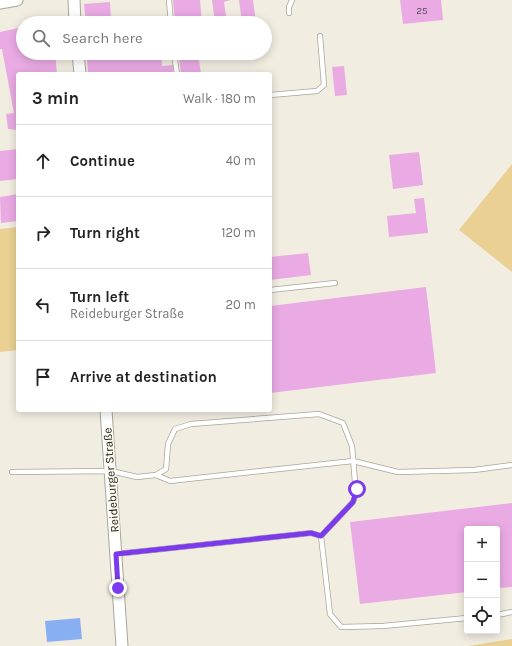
<!DOCTYPE html>
<meta charset="utf-8">
<style>
:root{--surface:#fff;--page:#f6f6f6;--text:#222;--muted:#767676;--line:#e0e0e0}
body{margin:0;font-family:Karla,sans-serif;background:var(--page);color:var(--text)}
.controls{position:absolute;right:12px;bottom:12px;display:grid;overflow:hidden;border-radius:4px;box-shadow:0 2px 10px #0003}
.controls button{width:36px;height:36px;display:grid;place-items:center;padding:0;border:0;border-bottom:1px solid var(--line);background:var(--surface);color:var(--text);font:20px sans-serif}
.stop{position:absolute;width:12px;height:12px;margin:-9px;border:3px solid #7c3aed;border-radius:50%;background:#fff}
.stop.end{background:#7c3aed;border-color:#fff;box-shadow:0 1px 4px #0008}
.list{margin:0;padding:0;list-style:none}
h2{display:flex;justify-content:space-between;align-items:center;height:52px;margin:0;padding:0 16px;font-size:17px}
h2 small{font-size:13px;font-weight:400;color:var(--muted)}
.list li{display:grid;grid-template-columns:26px 1fr auto;gap:12px;align-items:center;box-sizing:border-box;height:72px;padding:0 16px;border-top:1px solid var(--line)}
.list b{display:block;font-size:15px;white-space:nowrap}
.list p{margin:0;font-size:13px;white-space:nowrap;color:var(--muted)}
.list em{font-size:13px;font-style:normal;color:var(--muted)}
.icon{flex:none;width:22px;height:22px;fill:none;stroke:currentColor;stroke-width:2;stroke-linecap:round;stroke-linejoin:round}
.map{position:relative;flex:none;width:512px;height:646px;overflow:hidden}
.search{position:absolute;background:var(--surface);box-shadow:0 2px 10px #0003;left:16px;top:16px;width:256px;height:44px;display:flex;align-items:center;gap:10px;box-sizing:border-box;padding:0 14px;border-radius:22px;color:var(--muted);font-size:15px}
.panel{position:absolute;background:var(--surface);box-shadow:0 2px 10px #0003;left:16px;top:72px;width:256px;height:340px;border-radius:4px}
.map>svg:first-child{display:block}
</style>
<div class="map">
<svg width="512" height="646" viewBox="0 0 512 646">
<rect width="100%" height="100%" fill="#f2ede1"/>
<g fill="#ead193">
<polygon points="512,164 512,272 459,230"/>
<polygon points="18,227 18,350 0,352 0,229"/>
<polygon points="512,639 512,646 468,646"/>
</g>
<polygon fill="#89aff3" points="80,618 82,639 47,642 45,621"/>
<g fill="#eaaae4">
<polygon points="173,0 200,0 202,23 175,23"/>
<polygon points="212,0 230,0 224,2 227,23 215,23"/>
<polygon points="239,0 253,0 256,23 242,23"/>
<polygon points="400,0 441,0 443,20 403,24"/>
<polygon points="110,2 111,20 106,20 107,23 86,23 84,4"/>
<polygon points="50,17 51,23 36,23 35,19"/>
<polygon points="23,27 23,53 55,53 57,74 18,74 18,130 8,129 6,114 14,113 2,49 0,49 0,32"/>
<polygon points="143,53 161,53 162,66 173,65 173,74 88,74 87,58"/>
<polygon points="181,53 198,53 201,74 181,74 179,57 182,56"/>
<polygon points="344,66 347,95 335,96 332,67"/>
<polygon points="18,149 18,179 0,181 0,151"/>
<polygon points="419,152 423,185 393,189 389,155"/>
<polygon points="18,194 18,221 1,223 0,197"/>
<polygon points="424,198 428,233 389,237 387,216 416,213 414,199"/>
<polygon points="308,253 311,275 270,280 270,257"/>
<polygon points="426,287 436,373 270,393 270,306"/>
<polygon points="512,503 512,587 497,588 497,529 467,529 467,592 360,604 350,522"/>
</g>
<g fill="none" stroke-linecap="round" stroke-linejoin="round">
<defs>
<g id="service">
<polyline points="169,0 171,23"/>
<polyline points="289,13 289,7 292,0"/>
<polyline points="174,53 177,74"/>
<polyline points="270,95 317,91 324,85 320,36"/>
<polyline points="270,290 335,283"/>
<polyline points="12,472 111,471 137,477 156,475 166,469 168,444 175,429 191,424 319,414 343,423 352,446 356,494 353,502 321,536"/>
<polyline points="156,475 170,481 353,461 398,472 474,470 512,465"/>
<polyline points="116,554 311,533 321,536 330,614 341,627 383,626 467,618"/>
<polyline points="497,615 512,612"/>
</g>
<g id="tertiary">
<polyline points="74,0 75,23"/>
<polyline points="0,3 17,0"/>
<polyline points="78,53 80,74"/>
<polyline points="106,410 122,646"/>
</g>
</defs>
<use href="#service" stroke="#aaa59a" stroke-width="6"/>
<use href="#tertiary" stroke="#aaa59a" stroke-width="13"/>
<use href="#service" stroke="#fff" stroke-width="4.5"/>
<use href="#tertiary" stroke="#fff" stroke-width="11"/>
</g>
<g fill="none" stroke-linecap="round" stroke-linejoin="round">
<polyline stroke="#7c3aed" stroke-width="5" points="118,588 116,554 311,533 321,536 353,502 357,489"/>
</g>
<g text-anchor="middle" stroke-width="3" stroke-linejoin="round" paint-order="stroke">
<g font-size="10" fill="#584752">
<text x="422" y="14">25</text>
</g>
<g font-size="12" fill="#282622" stroke="#fefaf0">
<text transform="translate(111 480) rotate(-94)" y="4">Reideburger Straße</text>
</g>
</g>
</svg>
<div class="controls">
<button>+</button>
<button>−</button>
<button><svg class="icon" aria-label="locate" viewBox="0 0 24 24"><circle cx="12" cy="12" r="6"/><path d="M12 2v4M12 18v4M2 12h4M18 12h4"/></svg></button>
</div>
<div class="stop" style="left:357px;top:489px"></div>
<div class="stop end" style="left:118px;top:588px"></div>
<div class="search"><svg class="icon" aria-label="search" viewBox="0 0 24 24"><circle cx="10" cy="10" r="6"/><path d="M15 15l6 6"/></svg>Search here</div>
<section class="panel">
<h2>3 min<small>Walk · 180 m</small></h2>
<ul class="list">
<li><svg class="icon" aria-label="ahead" viewBox="0 0 24 24"><path d="M12 20V5M6 11l6-6 6 6"/></svg><div><b>Continue</b></div><em>40 m</em></li>
<li><svg class="icon" aria-label="right" viewBox="0 0 24 24"><path d="M7 20v-9h11M14 6l5 5-5 5"/></svg><div><b>Turn right</b></div><em>120 m</em></li>
<li><svg class="icon" aria-label="left" viewBox="0 0 24 24"><path d="M17 20v-9H6M10 6l-5 5 5 5"/></svg><div><b>Turn left</b><p>Reideburger Straße</p></div><em>20 m</em></li>
<li><svg class="icon" aria-label="arrive" viewBox="0 0 24 24"><path d="M6 21V4h12l-3 4 3 4H6"/></svg><div><b>Arrive at destination</b></div></li>
</ul>
</section>
</div>
